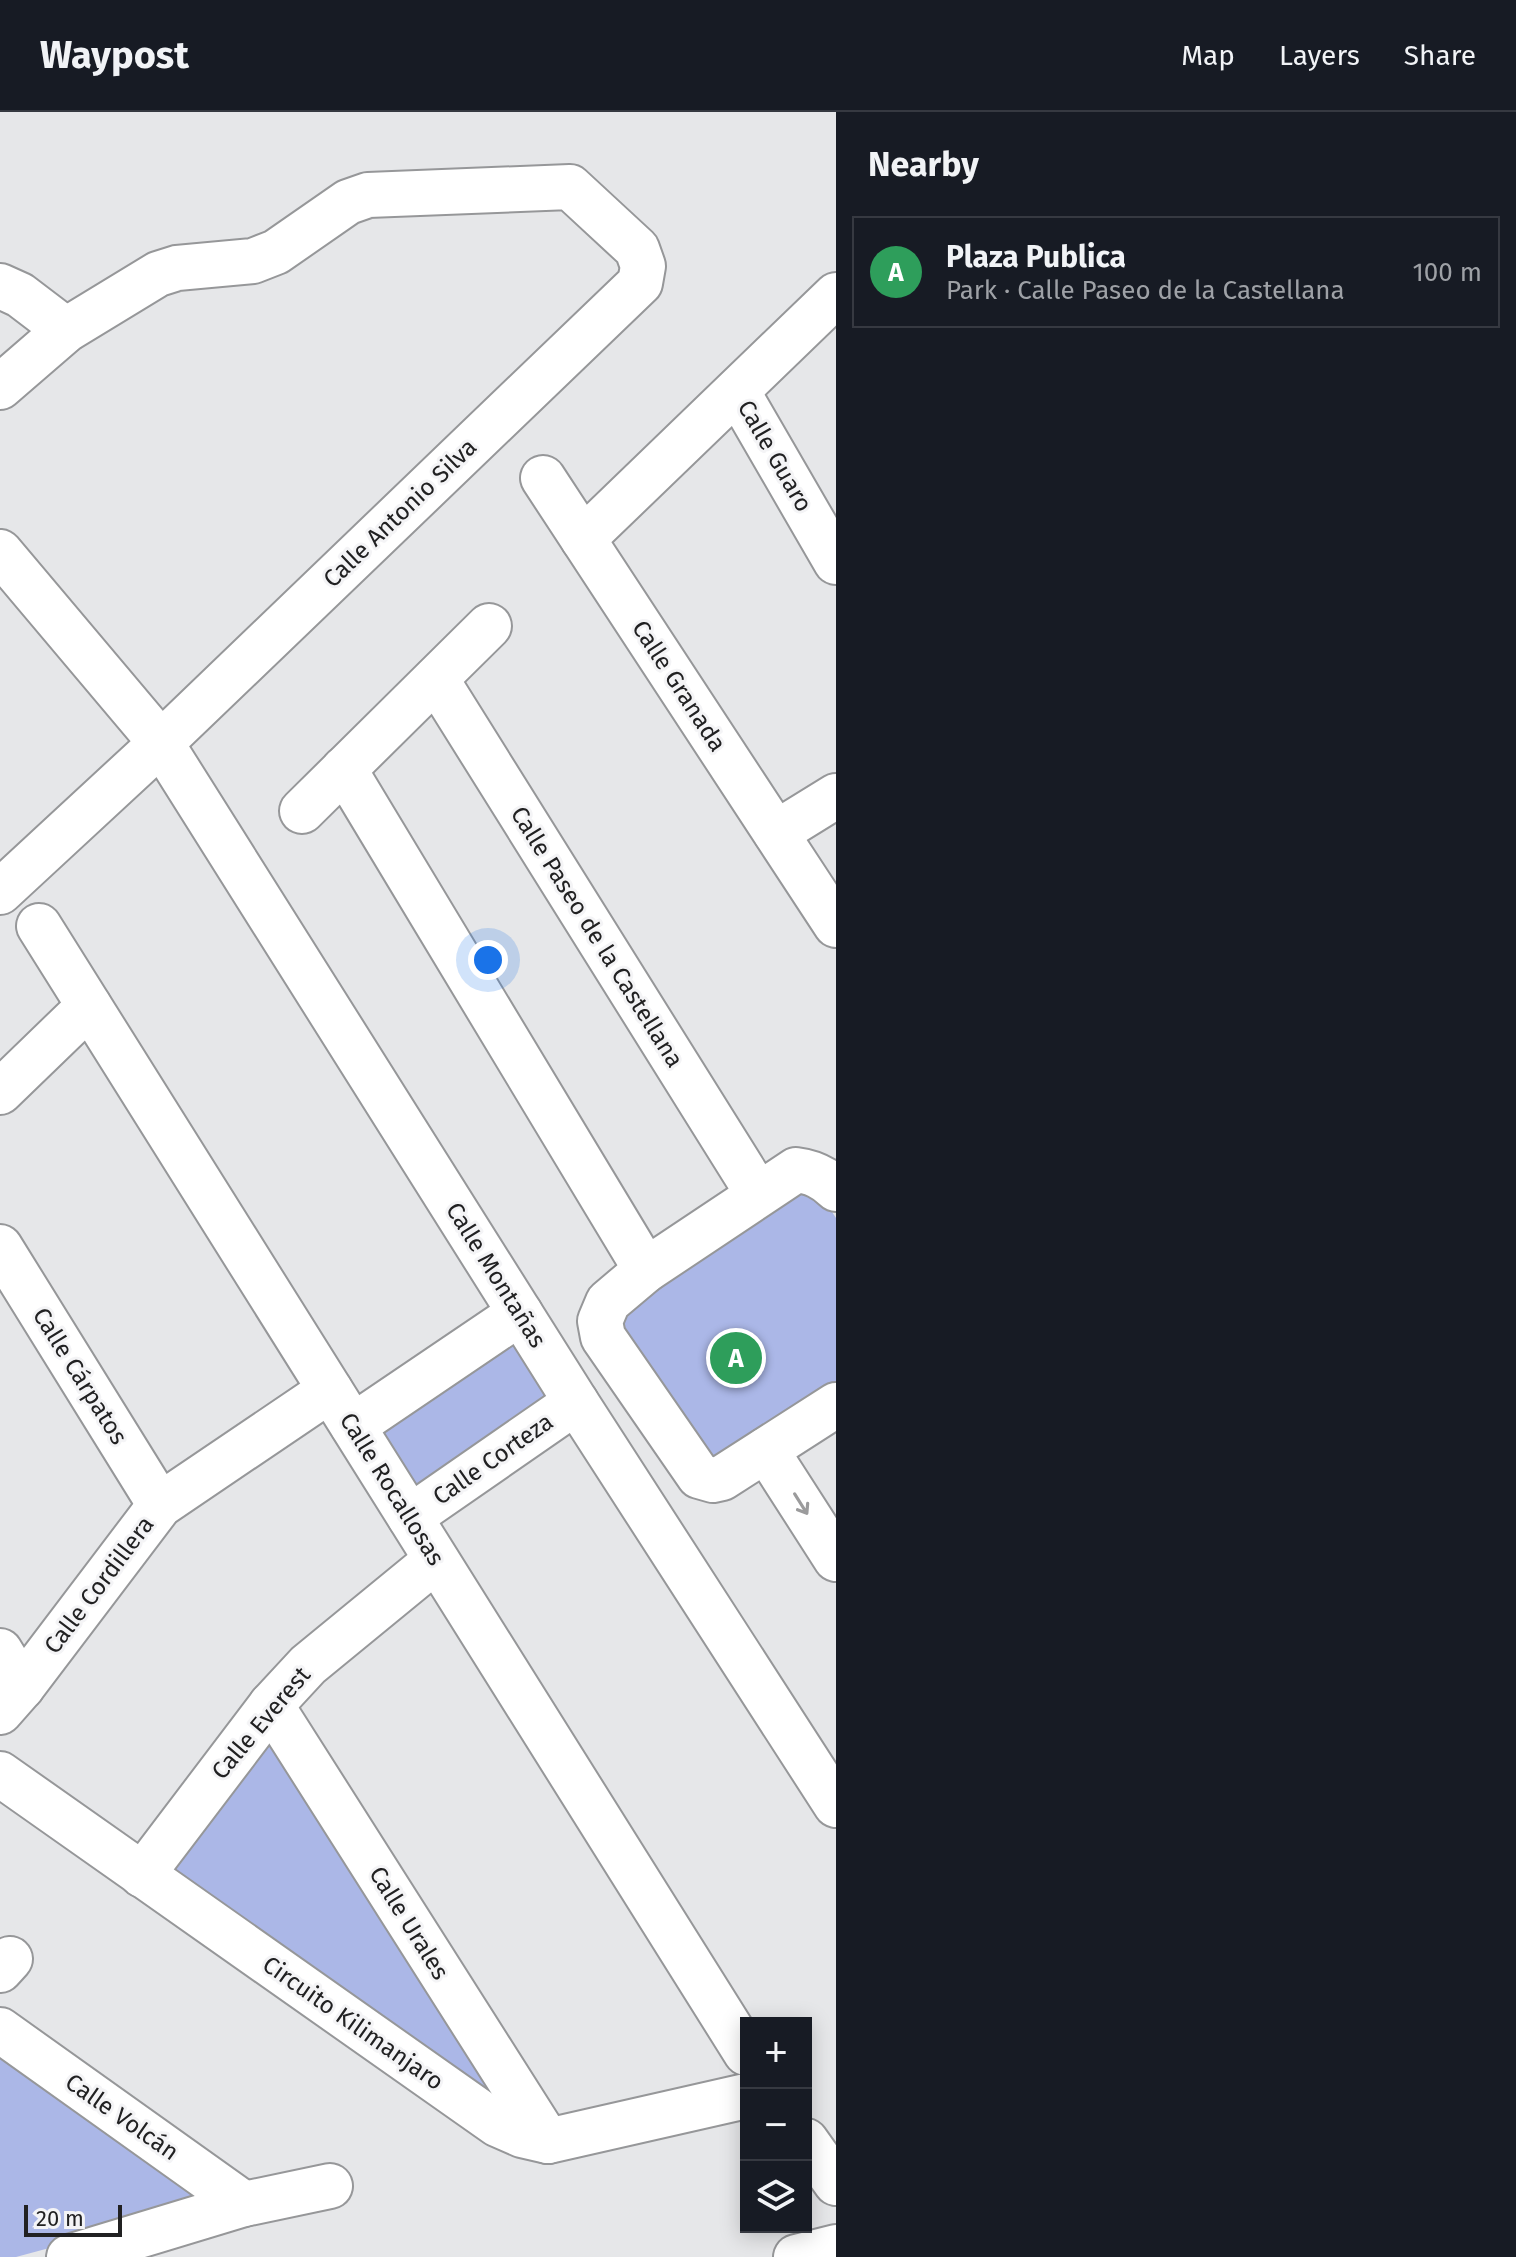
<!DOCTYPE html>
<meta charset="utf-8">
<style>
:root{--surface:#171b24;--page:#242831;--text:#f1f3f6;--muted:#9ea1a6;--line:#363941;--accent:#7c3aed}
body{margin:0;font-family:"Fira Sans",sans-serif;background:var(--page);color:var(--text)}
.controls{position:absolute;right:24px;bottom:24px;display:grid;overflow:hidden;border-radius:0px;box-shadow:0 4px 20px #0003}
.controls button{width:72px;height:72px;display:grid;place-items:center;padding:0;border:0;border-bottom:2px solid var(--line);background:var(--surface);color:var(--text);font:40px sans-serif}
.scale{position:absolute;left:24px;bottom:20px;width:98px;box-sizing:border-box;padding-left:8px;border:4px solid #212122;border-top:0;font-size:22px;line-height:28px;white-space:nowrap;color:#212122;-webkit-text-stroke:6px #f4f4f6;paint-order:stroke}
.you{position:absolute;left:488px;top:848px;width:28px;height:28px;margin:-20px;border:6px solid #fff;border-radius:50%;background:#1a73e8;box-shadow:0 0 0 12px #1a73e833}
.badge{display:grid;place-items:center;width:52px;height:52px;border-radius:50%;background:var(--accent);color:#fff;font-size:26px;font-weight:700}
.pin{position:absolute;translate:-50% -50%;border:4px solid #fff;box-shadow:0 2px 8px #0006}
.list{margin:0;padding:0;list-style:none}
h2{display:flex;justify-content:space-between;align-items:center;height:104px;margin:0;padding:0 32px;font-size:34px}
h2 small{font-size:26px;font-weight:400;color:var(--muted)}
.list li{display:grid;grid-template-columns:52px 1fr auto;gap:24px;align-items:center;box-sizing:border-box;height:112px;margin:0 16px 16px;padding:0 16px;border:2px solid var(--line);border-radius:0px}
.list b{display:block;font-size:30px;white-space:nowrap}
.list p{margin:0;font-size:26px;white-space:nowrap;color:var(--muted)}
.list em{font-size:26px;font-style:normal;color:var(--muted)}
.icon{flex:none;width:44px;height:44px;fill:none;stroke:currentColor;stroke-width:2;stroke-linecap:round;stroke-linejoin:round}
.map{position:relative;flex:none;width:836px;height:2145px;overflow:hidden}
header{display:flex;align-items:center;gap:48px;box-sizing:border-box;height:112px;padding:0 40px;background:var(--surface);border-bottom:2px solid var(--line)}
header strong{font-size:38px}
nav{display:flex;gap:44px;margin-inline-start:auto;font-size:28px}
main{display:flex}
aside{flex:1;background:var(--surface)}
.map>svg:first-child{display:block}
</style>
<header>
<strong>Waypost</strong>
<nav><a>Map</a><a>Layers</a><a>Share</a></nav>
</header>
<main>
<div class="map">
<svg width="836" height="2145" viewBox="0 0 836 2145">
<rect width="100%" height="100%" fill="#e6e7e9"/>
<g fill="#abb7e7">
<polygon points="812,1069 836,1106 836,1280 712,1359 612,1211"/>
<polygon points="516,1221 561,1289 412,1393 367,1316"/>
<polygon points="268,1617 528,2014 158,1760"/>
<polygon points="0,1941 220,2090 16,2145 0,2145"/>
</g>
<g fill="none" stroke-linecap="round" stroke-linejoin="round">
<defs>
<g id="minor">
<polyline points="0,174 20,183 66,218"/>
<polyline points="0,275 66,218 158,162 177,156 253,149 276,140 348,90 368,83 570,75 637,137 643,154 640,171 161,631 0,780"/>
<polyline points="737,279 836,450"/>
<polyline points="543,366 836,813"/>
<polyline points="583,427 836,183"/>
<polyline points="0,440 161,631 576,1290 836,1693"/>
<polyline points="436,567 758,1082"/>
<polyline points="344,657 646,1158"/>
<polyline points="302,699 489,514"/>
<polyline points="776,721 836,684"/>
<polyline points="39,814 746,1941"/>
<polyline points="0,980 89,894"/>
<path d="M836,1077c-12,-12 -24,-17 -40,-19l-150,100 -38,32 -8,19 3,16 96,139 14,4 9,-2 114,-73"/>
<polyline points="0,1135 160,1393"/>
<polyline points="353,1314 520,1201"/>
<polyline points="766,1338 836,1447"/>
<polyline points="410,1405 576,1290"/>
<polyline points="0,1539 22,1575"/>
<polyline points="271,1593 548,2029"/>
<polyline points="0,1600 22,1575 160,1393 330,1278"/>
<polyline points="0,1662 497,2012 522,2023 548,2029 746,1984"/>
<polyline points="142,1763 271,1593 308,1553 436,1448"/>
<polyline points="0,1858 10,1847"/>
<polyline points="0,1918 244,2092"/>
<polyline points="806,2029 836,2071"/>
<polyline points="69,2145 244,2092 330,2074"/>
</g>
<polyline id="major" points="796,2145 836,2135"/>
</defs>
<use href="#minor" stroke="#969799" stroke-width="48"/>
<use href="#major" stroke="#969799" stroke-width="48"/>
<use href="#minor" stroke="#fff" stroke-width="44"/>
<use href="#major" stroke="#fff" stroke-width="44"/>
</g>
<defs><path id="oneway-shaft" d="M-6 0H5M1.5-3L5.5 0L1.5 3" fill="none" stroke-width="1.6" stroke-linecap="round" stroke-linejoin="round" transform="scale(2)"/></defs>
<use stroke="#9b9b9c" href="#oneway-shaft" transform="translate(801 1392) rotate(58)"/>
<g text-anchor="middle" stroke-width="6" stroke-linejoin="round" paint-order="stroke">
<g font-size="24" fill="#212122" stroke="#f4f4f6">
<text transform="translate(775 344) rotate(60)" y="8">Calle Guaro</text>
<text transform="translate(400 401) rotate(-44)" y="8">Calle Antonio Silva</text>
<text transform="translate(679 574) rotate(57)" y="8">Calle Granada</text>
<text transform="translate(597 825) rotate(58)" y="8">Calle Paseo de la Castellana</text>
<text transform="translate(496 1163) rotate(58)" y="8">Calle Montañas</text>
<text transform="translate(80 1264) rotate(58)" y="8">Calle Cárpatos</text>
<text transform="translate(493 1347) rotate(-35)" y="8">Calle Corteza</text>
<text transform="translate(392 1377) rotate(58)" y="8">Calle Rocallosas</text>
<text transform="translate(99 1473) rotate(-53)" y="8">Calle Cordillera</text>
<text transform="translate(261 1611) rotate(-50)" y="8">Calle Everest</text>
<text transform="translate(409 1811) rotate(58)" y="8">Calle Urales</text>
<text transform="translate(353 1911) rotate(35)" y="8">Circuito Kilimanjaro</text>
<text transform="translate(122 2005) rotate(35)" y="8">Calle Volcán</text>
</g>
</g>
</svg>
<div class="controls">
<button>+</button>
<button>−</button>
<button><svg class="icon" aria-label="layers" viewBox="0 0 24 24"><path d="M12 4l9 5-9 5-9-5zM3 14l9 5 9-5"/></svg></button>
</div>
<div class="scale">20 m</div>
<div class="you"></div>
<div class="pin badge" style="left:736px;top:1246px;background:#2e9e5b">A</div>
</div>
<aside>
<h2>Nearby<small></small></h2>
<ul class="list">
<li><span class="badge" style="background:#2e9e5b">A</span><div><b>Plaza Publica</b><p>Park · Calle Paseo de la Castellana</p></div><em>100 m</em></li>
</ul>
</aside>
</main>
